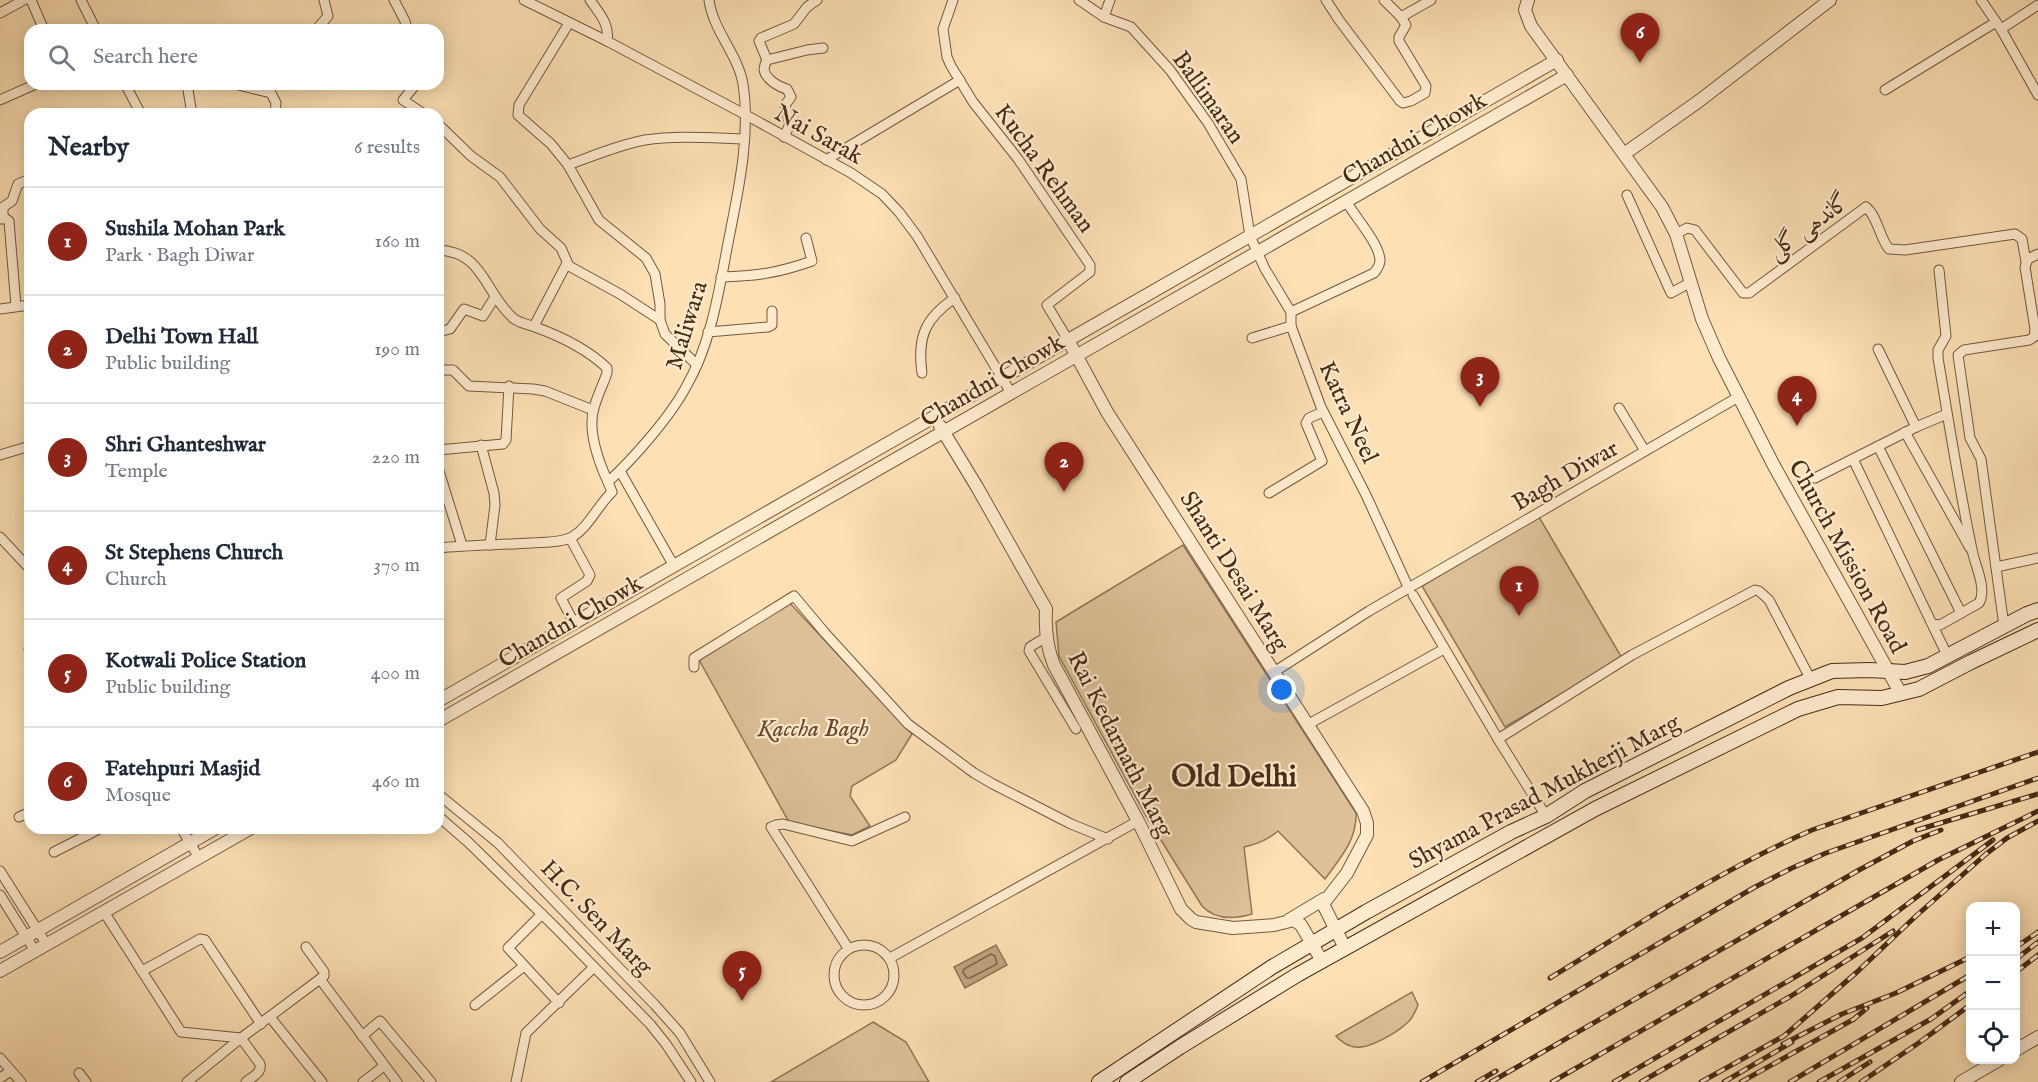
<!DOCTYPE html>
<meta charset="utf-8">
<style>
:root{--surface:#fff;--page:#f2f2f3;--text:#1f2937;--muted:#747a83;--line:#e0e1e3;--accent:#8f2418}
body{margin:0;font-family:"IM FELL English",Amiri,serif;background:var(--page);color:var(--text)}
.controls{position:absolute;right:18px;bottom:18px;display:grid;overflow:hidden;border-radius:12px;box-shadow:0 3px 15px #0003}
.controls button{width:54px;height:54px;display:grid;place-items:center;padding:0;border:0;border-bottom:2px solid var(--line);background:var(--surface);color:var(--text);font:30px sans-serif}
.you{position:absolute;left:1282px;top:690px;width:21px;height:21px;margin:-15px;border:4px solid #fff;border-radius:50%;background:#1a73e8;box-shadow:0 0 0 9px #1a73e833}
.badge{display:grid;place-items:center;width:39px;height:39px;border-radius:50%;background:var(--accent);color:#fff;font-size:20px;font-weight:700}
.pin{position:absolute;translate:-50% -50px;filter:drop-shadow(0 2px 3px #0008)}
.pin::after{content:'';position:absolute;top:32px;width:21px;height:18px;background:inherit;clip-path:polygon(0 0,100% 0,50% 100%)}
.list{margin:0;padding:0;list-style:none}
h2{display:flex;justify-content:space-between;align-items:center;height:78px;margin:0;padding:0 24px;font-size:26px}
h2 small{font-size:20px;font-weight:400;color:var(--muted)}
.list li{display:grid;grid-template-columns:39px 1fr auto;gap:18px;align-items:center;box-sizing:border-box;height:108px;padding:0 24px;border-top:2px solid var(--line)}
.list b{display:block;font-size:22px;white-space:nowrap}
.list p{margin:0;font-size:20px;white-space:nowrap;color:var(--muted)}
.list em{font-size:20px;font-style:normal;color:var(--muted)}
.icon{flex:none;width:33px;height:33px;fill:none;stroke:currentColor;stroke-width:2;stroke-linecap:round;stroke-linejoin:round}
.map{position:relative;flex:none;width:2038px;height:1082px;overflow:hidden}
.search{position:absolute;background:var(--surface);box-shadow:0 3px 15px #0003;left:24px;top:24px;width:420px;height:66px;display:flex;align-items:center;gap:15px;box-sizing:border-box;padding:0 21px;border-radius:18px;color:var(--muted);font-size:22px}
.panel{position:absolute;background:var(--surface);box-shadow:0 3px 15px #0003;left:24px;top:108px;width:420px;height:726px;border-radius:18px}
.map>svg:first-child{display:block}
</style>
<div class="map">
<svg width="2038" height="1082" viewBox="0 0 2038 1082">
<rect width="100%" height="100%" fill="#fde0b4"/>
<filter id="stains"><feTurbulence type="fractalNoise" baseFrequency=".00333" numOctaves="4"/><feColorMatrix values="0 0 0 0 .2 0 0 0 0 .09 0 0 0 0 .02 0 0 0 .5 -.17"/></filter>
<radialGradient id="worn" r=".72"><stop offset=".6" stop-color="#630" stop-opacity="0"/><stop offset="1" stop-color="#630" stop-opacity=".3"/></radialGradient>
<g fill="#dec199" stroke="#927658" stroke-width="1.5">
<polygon points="1539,517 1622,658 1505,727 1422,586"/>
<path d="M1183,545l173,268c1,27 -16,45 -31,66l-47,-48c-10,9 -20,13 -34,16l8,67c-17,5 -37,6 -50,-8l-56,-90 -87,-160 -3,-34z"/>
<polygon points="787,600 912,734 896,760 852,786 850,796 870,826 852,835 789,822 698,658"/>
<path d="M1412,992l6,13c-3,7 -5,14 -12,19 -10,9 -37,25 -50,23 -7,0 -16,-6 -20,-11z"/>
<polygon points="873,1022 906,1042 929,1082 771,1082"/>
</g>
<polygon fill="#bfa27f" stroke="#8f7255" stroke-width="1.5" points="996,945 1007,965 965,988 954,967"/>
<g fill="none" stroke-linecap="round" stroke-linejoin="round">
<polygon stroke="#82664b" stroke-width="1.5" points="991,954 995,956 997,964 970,978 967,978 963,972 964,969"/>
<defs>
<g id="minor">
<polyline points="31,0 44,30"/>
<polyline points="81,0 96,30"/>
<polyline points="394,0 405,21 407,30"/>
<polyline points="524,0 607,41 746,115 851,173 882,194 899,212 917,236 1011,393"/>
<path d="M590,0c9,13 20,24 17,41"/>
<polyline points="953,0 943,29 947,57 951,66 973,102 1018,159 1090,265 1090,272 1047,305 1068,340"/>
<polyline points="1079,0 1104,17 1131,27 1170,70 1208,123 1241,179 1250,236 1265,269 1291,312 1291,326 1321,407 1366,495 1409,589"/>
<polyline points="1326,0 1339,20 1400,101 1403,103 1411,101 1425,93 1426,86 1399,41 1399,37 1406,25 1401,17 1384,0"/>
<polyline points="1981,0 2001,29 2038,95"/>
<polyline points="0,13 24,0"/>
<polyline points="1104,17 1110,0"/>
<polyline points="1401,17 1431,0"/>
<polyline points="569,23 519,105 518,115 551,144 568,165 599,220 646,258 655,274 660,304 660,320 665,334 697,365"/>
<polyline points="2001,29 2038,5"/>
<polyline points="316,30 328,16 324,0"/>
<polyline points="767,60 807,50 823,48"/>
<polyline points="125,84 141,114"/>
<polyline points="187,84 192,114"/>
<polyline points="234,84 271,93 276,103 275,114"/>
<polyline points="416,84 403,100 424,114"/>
<polyline points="1885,90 1996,22"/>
<polyline points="0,100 36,84"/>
<polyline points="438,124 471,156 500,177 540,229 561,248 569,266 620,294 660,320"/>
<path d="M784,137l6,-13 -5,-19 6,-8 -4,-8c-8,-2 -22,-10 -23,-20 0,-1 2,-8 3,-9l-8,-19 2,-3 33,-14 13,-17 10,-7"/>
<polyline points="826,160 960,80"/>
<path d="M568,165c25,-9 50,-20 77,-25 31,-5 67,-2 99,-1"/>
<polyline points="1627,195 1671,293 1691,282"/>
<polyline points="0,219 5,218 9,221 16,306"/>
<polyline points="3,219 3,207 12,201 18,184 30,179"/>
<path d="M1676,234l11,-6 8,2 48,63h6l117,-86c12,10 13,30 23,42l16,1 110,-16 7,5 4,23"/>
<path d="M438,250c46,2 46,42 75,68 6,5 14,6 22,9 25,9 52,22 72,41v5c-4,12 -10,23 -13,35 -7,22 5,55 14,74"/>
<path d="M721,277c36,-1 57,-4 91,-16l-6,-23"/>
<polyline points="0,309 30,305"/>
<path d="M1291,312l83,-39c3,-4 6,-7 6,-13 -1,-17 -25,-43 -34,-59"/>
<polyline points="534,326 567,263"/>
<polyline points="438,332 450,329 464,309 483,316 495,297"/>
<polyline points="708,332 768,327 772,325 772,311"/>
<polyline points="1252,338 1291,326"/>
<polyline points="1878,349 1916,427"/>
<polyline points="438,370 453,370 469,386 533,389 545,391 593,410"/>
<path d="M922,373c-5,-36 3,-55 33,-75"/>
<polyline points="1619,408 1645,451"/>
<polyline points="1905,432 1970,548"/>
<polyline points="481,445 494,493 495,505 490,545"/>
<polyline points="1878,446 1961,613"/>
<polyline points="438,450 503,444 506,440 509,386"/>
<polyline points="0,455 30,446"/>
<path d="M1853,459l79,165 8,1 39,-22c8,-13 -3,-36 -6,-49 -14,-65 -24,-131 -35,-196v-8l8,-14 -7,-66"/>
<polyline points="438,468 462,545"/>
<polyline points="620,471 674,566"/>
<polyline points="1815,478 1916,427 1947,414"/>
<polyline points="1269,493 1322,461 1306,423 1309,418 1323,412"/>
<polyline points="0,537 30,569"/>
<polyline points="570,538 590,575 587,581 561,598 574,623"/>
<path d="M438,548c31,-3 62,-3 93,-5 12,-1 30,0 41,-6 17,-10 26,-32 40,-45l-4,-10c25,-23 62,-65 78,-95 25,-43 33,-96 42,-144 10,-51 23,-107 15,-159 -5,-30 -30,-53 -34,-84"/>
<polyline points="1996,567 2038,558"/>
<polyline points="1413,595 1498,739 1546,816"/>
<polyline points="1933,626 1947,655"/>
<polyline points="2004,626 1982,466 1981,459 1970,438 1958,355 1964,350 2029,340 2034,337 2035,329 2025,267 2028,259 2038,254"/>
<polyline points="1048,636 1030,647 1029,651 1076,729"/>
<polyline points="29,649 30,653"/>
<polyline points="694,667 694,658 794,596 825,633 908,724 974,773 993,784 1071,824 1108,839"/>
<polyline points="1274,672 1369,611 1740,396"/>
<polyline points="1307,725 1444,649"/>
<polyline points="1498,739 1632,655 1755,590 1759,591 1769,600 1811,680"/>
<polyline points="438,794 498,843 655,1005 680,1033 710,1082"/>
<polyline points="438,816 468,842 554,926 650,1024 666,1044 691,1082"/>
<polyline points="19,817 30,812"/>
<polyline points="181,828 199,858"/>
<polyline points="54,852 101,828"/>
<polyline points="0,871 47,945"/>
<polyline points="0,895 35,951"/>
<path d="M104,912l77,120 60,6 19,26c2,9 -8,13 -14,18"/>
<polyline points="542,914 508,948 559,1003"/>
<circle cx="864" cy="975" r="30"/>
<polyline points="848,948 771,827 776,825 783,824 852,841 905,817"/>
<polyline points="890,958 1138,821"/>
<polyline points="142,971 200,939 205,940 261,1024"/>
<polyline points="320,979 397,1082"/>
<polyline points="475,1005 524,966"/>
<polyline points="270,1017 322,1082"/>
<polyline points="362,1036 380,1021 431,1082"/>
<polyline points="0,1058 21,1082"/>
<polyline points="79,1073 86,1082"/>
<polyline points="0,1078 11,1071"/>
<polyline points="187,1082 241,1038 324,976 324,972 306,947"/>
<polyline points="363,1082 384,1066"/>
<polyline points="516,1082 526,1033 594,967"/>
</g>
<g id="tertiary">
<polyline points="1528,0 1525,10 1531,26 1662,207 1676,234 1702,319 1719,358 1773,464 1901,694"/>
<polyline points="1624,154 1699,101 1830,0"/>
<polyline points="1068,340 1107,412 1363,811 1367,823 1367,835 1347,873 1323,904 1345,948"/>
<path d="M940,426l37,61 69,122c-1,18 1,39 8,56l84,156 43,88 10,10 5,3 37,6 41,-3 20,-5 7,5 21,36"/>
<polyline points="438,701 1557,60"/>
<polyline points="438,721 1567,75"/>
<polyline points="1289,920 1324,899"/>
<polyline points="0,952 216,828"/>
<polyline points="0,971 251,828"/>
<polyline points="2016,1050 2038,1037"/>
<polyline points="1961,1082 1999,1060"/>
</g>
<g id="secondary">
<polyline points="1099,1082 1272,967 1366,912 1511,832 1546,816 1585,791 1789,688 1832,671 1870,670 1905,672 1928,666 2027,614 2038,610"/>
<polyline points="1127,1082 1180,1047 1297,975 1595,809 1798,709 1838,697 1882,698 1919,689 1971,662 2038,630"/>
</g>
</defs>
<use href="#minor" stroke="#74583e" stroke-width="11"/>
<use href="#tertiary" stroke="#74583e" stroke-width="14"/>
<use href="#secondary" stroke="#462b17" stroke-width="16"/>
<use href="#minor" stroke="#feebce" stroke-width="9"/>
<use href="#tertiary" stroke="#feebce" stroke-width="12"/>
<use href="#secondary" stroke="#feebce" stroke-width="14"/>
<defs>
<g id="rail">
<polyline points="1917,830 2038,794"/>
<polyline points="2016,947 2038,932"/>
<polyline points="2016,959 2038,942"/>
<polyline points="2016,972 2038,955"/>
<path d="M1550,978c86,-52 170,-108 262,-148l226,-78"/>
<polyline points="1783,1044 1842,1014 1896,993 1970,957"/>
<polyline points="1422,1082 1755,887 1792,868 1826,853 2038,778"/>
<polyline points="1477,1082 1496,1071"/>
<polyline points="1491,1082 1859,870 1913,841 1941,830"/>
<polyline points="1552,1082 1938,860 2038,811"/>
<polyline points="1614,1082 1862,938 1993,840"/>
<polyline points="1641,1082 1791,996 1893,931"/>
<polyline points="1701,1082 1784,1036 1857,972 1916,916 1986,854 2007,838 2038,821"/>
<polyline points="1724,1082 1792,1042"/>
<polyline points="1741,1082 1854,1019 1867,1008"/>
<polyline points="1790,1082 1970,975"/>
<polyline points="1819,1082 1931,1019 1970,991"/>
<polyline points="1839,1082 1870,1062"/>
<polyline points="1861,1082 1920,1042 1970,1005"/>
</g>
</defs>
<use href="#rail" stroke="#462b17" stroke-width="5"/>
<use href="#rail" stroke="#feebce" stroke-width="3" stroke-dasharray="9" stroke-linecap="butt"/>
</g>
<g text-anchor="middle" stroke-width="4.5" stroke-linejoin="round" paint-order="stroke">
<g font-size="24" fill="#462b17" stroke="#feebce">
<text transform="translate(1209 97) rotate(55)" y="8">Ballimaran</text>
<text transform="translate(819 134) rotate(29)" y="8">Nai Sarak</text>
<text transform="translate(1414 138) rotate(-30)" y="8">Chandni Chowk</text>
<text transform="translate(1045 168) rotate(54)" y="8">Kucha Rehman</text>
<text transform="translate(1808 226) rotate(-36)" y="8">گاندھی گلی</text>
<text transform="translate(686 325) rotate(-73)" y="8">Maliwara</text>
<text transform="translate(992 380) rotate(-30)" y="8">Chandni Chowk</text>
<text transform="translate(1349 412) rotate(65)" y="8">Katra Neel</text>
<text transform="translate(1565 475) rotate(-30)" y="8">Bagh Diwar</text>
<text transform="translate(1848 556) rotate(61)" y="8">Church Mission Road</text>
<text transform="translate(1235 571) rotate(58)" y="8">Shanti Desai Marg</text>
<text transform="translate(570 621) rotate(-30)" y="8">Chandni Chowk</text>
<text transform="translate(1121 744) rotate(63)" y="8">Rai Kedarnath Marg</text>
<text transform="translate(1544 791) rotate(-28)" y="8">Shyama Prasad Mukherji Marg</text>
<text transform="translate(597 917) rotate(46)" y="8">H.C. Sen Marg</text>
</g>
<g font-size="24" font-style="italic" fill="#644931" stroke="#feebce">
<text x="813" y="736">Kaccha Bagh</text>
</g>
<g font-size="30" font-weight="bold" fill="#462b17" stroke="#feebce">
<text x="1234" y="786">Old Delhi</text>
</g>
</g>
<rect width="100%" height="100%" filter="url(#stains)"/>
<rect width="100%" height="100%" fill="url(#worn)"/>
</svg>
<div class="controls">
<button>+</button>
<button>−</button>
<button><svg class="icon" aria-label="locate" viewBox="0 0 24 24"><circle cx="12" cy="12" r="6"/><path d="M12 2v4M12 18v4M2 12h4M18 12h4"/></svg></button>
</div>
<div class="you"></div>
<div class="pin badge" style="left:1519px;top:616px">1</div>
<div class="pin badge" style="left:1064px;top:492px">2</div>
<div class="pin badge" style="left:1480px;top:407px">3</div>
<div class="pin badge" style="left:1797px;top:426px">4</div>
<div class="pin badge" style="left:742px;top:1001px">5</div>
<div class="pin badge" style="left:1640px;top:63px">6</div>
<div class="search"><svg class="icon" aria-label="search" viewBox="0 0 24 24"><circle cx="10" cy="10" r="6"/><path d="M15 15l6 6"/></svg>Search here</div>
<section class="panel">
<h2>Nearby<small>6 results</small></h2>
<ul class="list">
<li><span class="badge">1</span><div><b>Sushila Mohan Park</b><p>Park · Bagh Diwar</p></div><em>160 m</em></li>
<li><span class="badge">2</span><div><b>Delhi Town Hall</b><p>Public building</p></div><em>190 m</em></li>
<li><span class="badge">3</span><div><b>Shri Ghanteshwar</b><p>Temple</p></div><em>220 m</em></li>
<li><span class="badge">4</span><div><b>St Stephens Church</b><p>Church</p></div><em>370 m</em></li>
<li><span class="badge">5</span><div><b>Kotwali Police Station</b><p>Public building</p></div><em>400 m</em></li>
<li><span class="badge">6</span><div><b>Fatehpuri Masjid</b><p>Mosque</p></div><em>460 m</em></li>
</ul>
</section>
</div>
